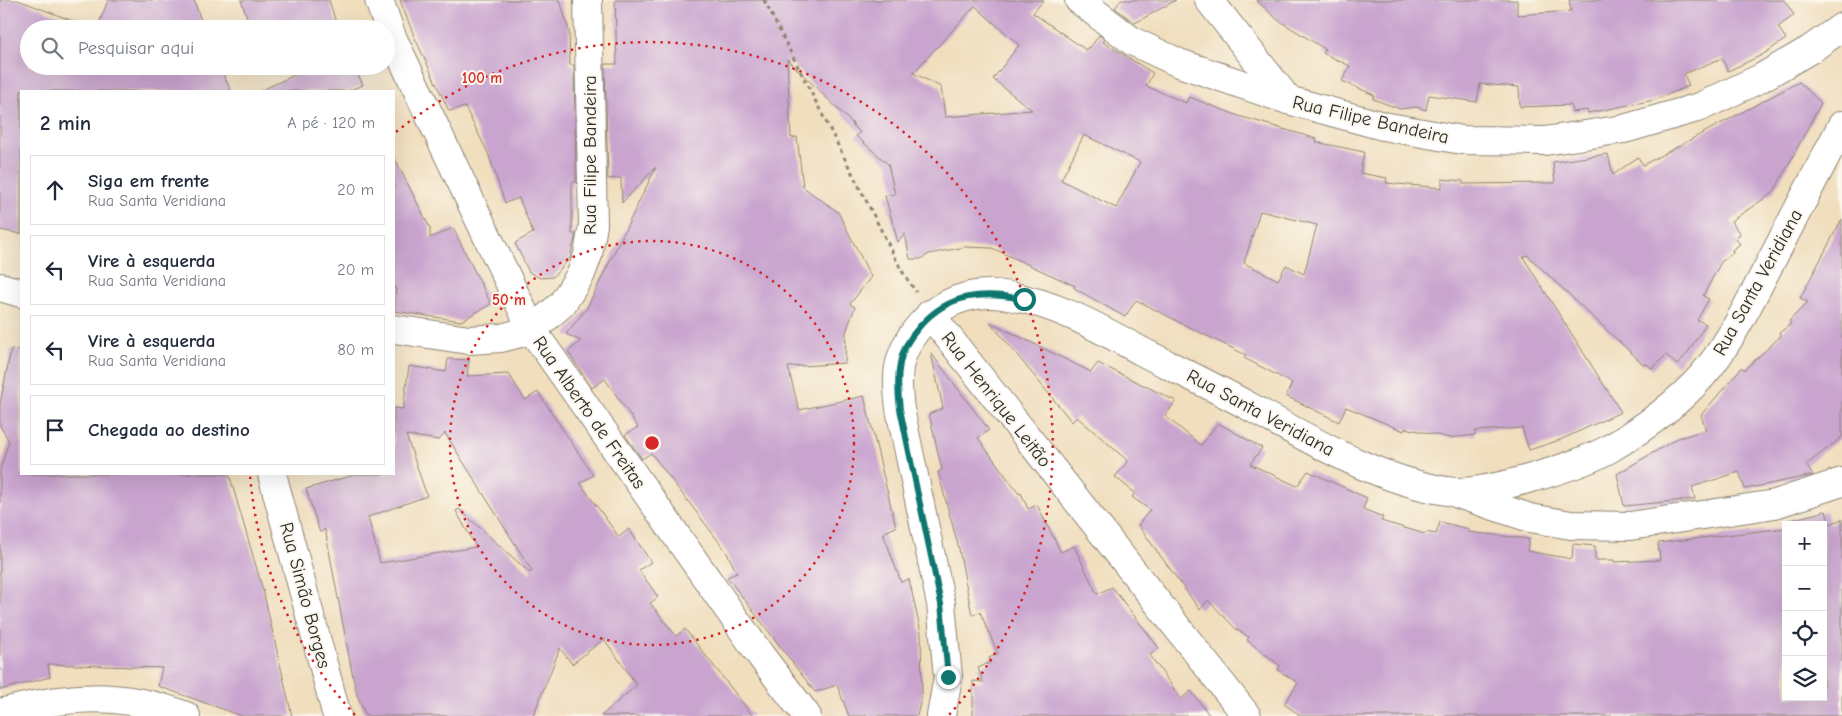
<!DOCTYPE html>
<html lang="pt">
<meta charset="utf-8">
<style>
:root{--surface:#fff;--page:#f2f2f3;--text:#1f2937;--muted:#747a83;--line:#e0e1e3}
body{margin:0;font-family:"Comic Neue",sans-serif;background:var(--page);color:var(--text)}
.controls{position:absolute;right:15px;bottom:15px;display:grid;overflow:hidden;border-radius:0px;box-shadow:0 5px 20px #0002}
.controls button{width:45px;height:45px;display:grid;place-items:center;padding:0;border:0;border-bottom:1px solid var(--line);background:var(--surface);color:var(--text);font:25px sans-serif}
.stop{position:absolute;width:15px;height:15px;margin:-11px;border:4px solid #0f766e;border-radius:50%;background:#fff}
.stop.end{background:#0f766e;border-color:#fff;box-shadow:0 1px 5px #0008}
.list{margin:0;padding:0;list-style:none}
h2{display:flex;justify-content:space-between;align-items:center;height:65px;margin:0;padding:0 20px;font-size:21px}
h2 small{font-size:16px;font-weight:400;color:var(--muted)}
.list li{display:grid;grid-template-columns:32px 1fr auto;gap:15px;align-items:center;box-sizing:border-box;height:70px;margin:0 10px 10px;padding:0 10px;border:1px solid var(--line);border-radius:0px}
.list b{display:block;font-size:19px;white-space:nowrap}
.list p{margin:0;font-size:16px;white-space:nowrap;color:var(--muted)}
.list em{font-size:16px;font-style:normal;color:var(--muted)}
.icon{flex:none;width:28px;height:28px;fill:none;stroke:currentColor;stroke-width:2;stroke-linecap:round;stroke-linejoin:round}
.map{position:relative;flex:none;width:1842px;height:716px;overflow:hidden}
.search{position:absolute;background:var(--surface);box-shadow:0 5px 20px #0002;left:20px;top:20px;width:375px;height:55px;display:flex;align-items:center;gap:12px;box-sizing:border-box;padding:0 18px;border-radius:28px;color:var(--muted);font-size:19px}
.panel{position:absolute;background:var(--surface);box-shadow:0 5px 20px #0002;left:20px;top:90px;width:375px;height:385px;border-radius:0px}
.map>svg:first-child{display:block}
</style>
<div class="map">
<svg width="1842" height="716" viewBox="0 0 1842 716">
<rect width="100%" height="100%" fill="#fbf7ec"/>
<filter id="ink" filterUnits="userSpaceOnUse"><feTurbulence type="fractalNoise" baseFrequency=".02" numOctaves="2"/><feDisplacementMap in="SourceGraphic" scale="10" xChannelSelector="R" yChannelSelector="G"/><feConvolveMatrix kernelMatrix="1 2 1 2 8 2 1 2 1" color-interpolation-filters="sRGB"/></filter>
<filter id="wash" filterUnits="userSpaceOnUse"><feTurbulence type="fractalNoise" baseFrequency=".0096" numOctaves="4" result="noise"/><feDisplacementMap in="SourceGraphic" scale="20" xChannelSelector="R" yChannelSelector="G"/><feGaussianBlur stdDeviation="1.12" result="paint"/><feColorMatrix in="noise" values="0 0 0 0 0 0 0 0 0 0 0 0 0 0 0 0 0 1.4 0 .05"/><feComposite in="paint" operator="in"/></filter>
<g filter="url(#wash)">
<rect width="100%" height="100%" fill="#f0debd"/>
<g id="blocks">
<g fill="#c9a4cf" fill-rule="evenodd">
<polygon points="0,0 18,0 94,29 29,29 29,66 219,66 231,91 21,91 21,234 0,230"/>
<polygon points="108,0 194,0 204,29 97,29"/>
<polygon points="241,0 329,0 338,29 251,29"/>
<polygon points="400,0 560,0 569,31 570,65 574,65 576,182 572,182 572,234 576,234 570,258 553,277 540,278 529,272 515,243 533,233 519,198 505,203 488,153 465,107 449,111 414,36"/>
<path d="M615,0h429l-11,13 53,37 2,-3 2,1 9,-13 6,5 -2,2 50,31 -7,13 40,17 3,-6 50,19 78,23 -1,3 48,10 -4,21 27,5 -1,5 56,5v-9l21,2v3l92,-1 -2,-21 55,-8 5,21 25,-18 5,8 156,-83 22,21 -47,89 -43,29 9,13 -5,4 5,6 -8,6 1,3 -12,9 -18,34 6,3 -12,21 9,4 -19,30 -10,11 -11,-10 -14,14 -6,-6 -2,2 -117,-110 -4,2 98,155 -61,28 -31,10 -7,-22 -47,3v4l-25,3 -45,-10 -1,3 -58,-24 -7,15 -53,-26 6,-13 -48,-25 2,-3 -57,-28 -53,-27 -11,17 -51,-29 1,-2 -83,-38 -27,-1 -36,7 -8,5h-11l-5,-25 -7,8 -13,-46 10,-2 -7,-30 -32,-28 4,-4 -8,-7h2l-67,-66 4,79 6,-1 6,50 35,25 33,65 -21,27 5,3 -9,25 -1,31 -57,4 11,43 65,-14 32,131 -13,6 18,49 8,-3 12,54 1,61 -5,22h-68l-12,-31 -22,7 -88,-115 10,-4 -11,-22 -75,-98 -9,6 -17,-24 13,-8 -33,-48 -13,9 -24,-36 13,-11 -15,-7 21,-26 69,-141 -34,36 -1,-25 -13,1 -3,-115h12zM975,6l44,39 -26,34 39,31 -87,7 -4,-30 -28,-14zM1084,135l56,27 -24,46 -55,-28zM1260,211l57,14 -13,49 -18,-9 -8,15 -34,-17z"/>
<polygon points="1121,0 1176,0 1135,23 1115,8"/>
<polygon points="1256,0 1517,0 1517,15 1571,11 1569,0 1784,0 1794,15 1778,27 1786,39 1762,55 1728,71 1722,58 1684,74 1689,86 1654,100 1588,113 1587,110 1572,112 1571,105 1520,107 1519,87 1480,84 1477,102 1429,95 1426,110 1417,107 1400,109 1373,99 1374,95 1342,81 1350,66 1323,53 1325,49 1278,20"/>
<polygon points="314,66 354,66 363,85 348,91 260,91"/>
<polygon points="394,157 430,228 430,238 453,228 491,304 461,321 394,311 396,289 394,288"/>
<polygon points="1842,219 1842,437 1806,465 1813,475 1745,489 1739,472 1692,487 1695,499 1624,506 1617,474 1678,438 1706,430 1701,415 1742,367 1744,370 1781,336 1779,333 1791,324 1789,321 1808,302 1800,298"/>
<polygon points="990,322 1091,372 1098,363 1176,401 1165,416 1201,445 1218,423 1262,448 1250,464 1297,486 1308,471 1367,498 1363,509 1383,517 1381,521 1425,534 1426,532 1436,534 1440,522 1469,529 1469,532 1529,539 1527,551 1572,559 1573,544 1595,546 1595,560 1614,560 1614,562 1660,560 1658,543 1786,528 1786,697 1823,697 1823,525 1786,525 1786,521 1826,511 1830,524 1842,519 1842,716 1301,716 1284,704 1298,683 1278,670 1280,666 1247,640 1249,637 1236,629 1208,600 1200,610 1138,525 1150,510 1132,497 1135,493 1115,477 1128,461 1077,417 1072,422"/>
<polygon points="11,349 21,350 21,474 229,474 263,590 292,716 242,716 158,686 162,668 48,664 50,677 0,690 0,470 9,441 0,426 0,404"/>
<polygon points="931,353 989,430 978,438 1019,494 1021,493 1028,509 1037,505 1061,552 1074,546 1097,594 1112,587 1159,648 1150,655 1181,699 1191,691 1210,716 973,716 973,681 983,682 978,668 991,662 989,658 998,654 980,612 972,615 959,549 938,472 942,470 929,414 943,408"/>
<path d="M448,359l21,1 -2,16 42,-2 16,26 13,-8 55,83 -13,8 39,54 10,-8 22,33 -12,8 19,27 -8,6 26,33 9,-7 68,87h-152l36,-31 -33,-46 -32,25 -12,-16 -27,68h-167l-9,-21 -6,-28 -26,-138 -5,4 -14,-44 51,-15h37v-66l9,1 6,-43 37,6zM445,433l87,138 -2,2 -71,-64 -3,2 20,36 -96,16 -12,-46 59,-21 -21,-61 33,5z"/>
</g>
</g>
</g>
<g filter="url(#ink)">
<use href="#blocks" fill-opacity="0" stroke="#8e8474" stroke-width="1"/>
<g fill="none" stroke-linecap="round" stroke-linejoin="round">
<defs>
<g id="street">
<polyline points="379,0 392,37 532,330 761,656 807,716"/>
<polyline points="1079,0 1132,41 1179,63 1288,100 1383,126 1462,140 1545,141 1624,129 1700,107 1761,78 1811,49 1842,27"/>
<polyline points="1209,0 1288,100"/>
<polyline points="930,314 1247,716"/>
<polyline points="394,329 469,340 501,338 532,330 562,304 581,274 588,255 593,225 588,0"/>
<polyline points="1458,494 1530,518 1571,525 1630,526 1775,504 1842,482"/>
<path d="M0,713c67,-18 120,-22 186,3"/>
<path d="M941,716l7,-39 -7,-73 -41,-195c-2,-16 -4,-35 1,-50 14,-43 56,-70 102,-64 51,7 94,32 138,56 37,19 75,37 111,57 61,33 125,72 195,83 33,6 132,-25 162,-42 34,-20 67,-44 93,-73 27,-31 46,-71 65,-107 25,-48 50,-96 75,-144"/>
</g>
<g id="secondary">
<polyline points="0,287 21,293"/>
<polyline points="272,474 337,716"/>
</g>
</defs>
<use href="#street" stroke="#8e8474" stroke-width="30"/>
<use href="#secondary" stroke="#8e8474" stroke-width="30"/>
<polyline stroke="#8e8474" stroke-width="3" stroke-dasharray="4 4" stroke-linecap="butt" points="764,0 902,271 916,292"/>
<use href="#street" stroke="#fff" stroke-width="28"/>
<use href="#secondary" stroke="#fff" stroke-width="28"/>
</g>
</g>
<g fill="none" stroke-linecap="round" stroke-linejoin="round" filter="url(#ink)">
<path stroke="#0f766e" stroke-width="6" d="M948,677l-7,-73 -41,-195c-2,-15 -3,-31 0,-46 2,-13 11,-27 20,-37 29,-33 63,-35 104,-27"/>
</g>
<g fill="none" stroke="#d62828" stroke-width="2.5" stroke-dasharray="2.5 5">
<circle cx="652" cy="443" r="202"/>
<path d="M355 715A403 403 0 0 1 250 475M396 132A403 403 0 0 1 949 715"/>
</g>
<g text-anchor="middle" stroke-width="4" stroke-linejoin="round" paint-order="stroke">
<g font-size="19" fill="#2b2b2b" stroke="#fbf7ec">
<text transform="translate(1371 119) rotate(13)" y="7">Rua Filipe Bandeira</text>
<text transform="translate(589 155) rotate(-90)" y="7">Rua Filipe Bandeira</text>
<text transform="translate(1757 282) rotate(-61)" y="7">Rua Santa Veridiana</text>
<text transform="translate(997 399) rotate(52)" y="7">Rua Henrique Leitão</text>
<text transform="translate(590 412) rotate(55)" y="7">Rua Alberto de Freitas</text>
<text transform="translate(1261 412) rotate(28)" y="7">Rua Santa Veridiana</text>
<text transform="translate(306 595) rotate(75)" y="7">Rua Simão Borges</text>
</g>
</g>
<circle cx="652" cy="443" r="8" fill="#d62828" stroke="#fbf7ec" stroke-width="2.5"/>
<g font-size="15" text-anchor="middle" font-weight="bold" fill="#d62828" stroke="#fbf7ec" stroke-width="4" stroke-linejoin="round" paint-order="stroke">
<text x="482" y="83">100 m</text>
<text x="509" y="305">50 m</text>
</g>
</svg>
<div class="controls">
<button>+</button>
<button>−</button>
<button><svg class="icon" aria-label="locate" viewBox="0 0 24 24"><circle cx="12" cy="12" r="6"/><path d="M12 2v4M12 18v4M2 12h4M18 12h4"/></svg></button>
<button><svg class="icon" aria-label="layers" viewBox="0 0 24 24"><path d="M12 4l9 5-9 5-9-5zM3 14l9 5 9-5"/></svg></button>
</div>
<div class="stop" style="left:1024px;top:299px"></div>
<div class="stop end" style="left:948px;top:677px"></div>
<div class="search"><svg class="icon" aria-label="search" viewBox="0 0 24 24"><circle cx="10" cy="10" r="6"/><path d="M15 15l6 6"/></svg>Pesquisar aqui</div>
<section class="panel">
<h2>2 min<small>A pé · 120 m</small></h2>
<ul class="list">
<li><svg class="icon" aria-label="ahead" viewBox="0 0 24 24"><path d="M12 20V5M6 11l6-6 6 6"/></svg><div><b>Siga em frente</b><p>Rua Santa Veridiana</p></div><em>20 m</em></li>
<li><svg class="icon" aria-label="left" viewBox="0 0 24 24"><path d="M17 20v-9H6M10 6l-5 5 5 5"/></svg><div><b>Vire à esquerda</b><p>Rua Santa Veridiana</p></div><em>20 m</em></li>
<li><svg class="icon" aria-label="left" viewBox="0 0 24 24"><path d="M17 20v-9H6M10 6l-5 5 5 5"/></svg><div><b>Vire à esquerda</b><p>Rua Santa Veridiana</p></div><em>80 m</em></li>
<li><svg class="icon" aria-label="arrive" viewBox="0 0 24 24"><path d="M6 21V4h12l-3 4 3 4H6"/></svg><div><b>Chegada ao destino</b></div></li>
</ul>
</section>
</div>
